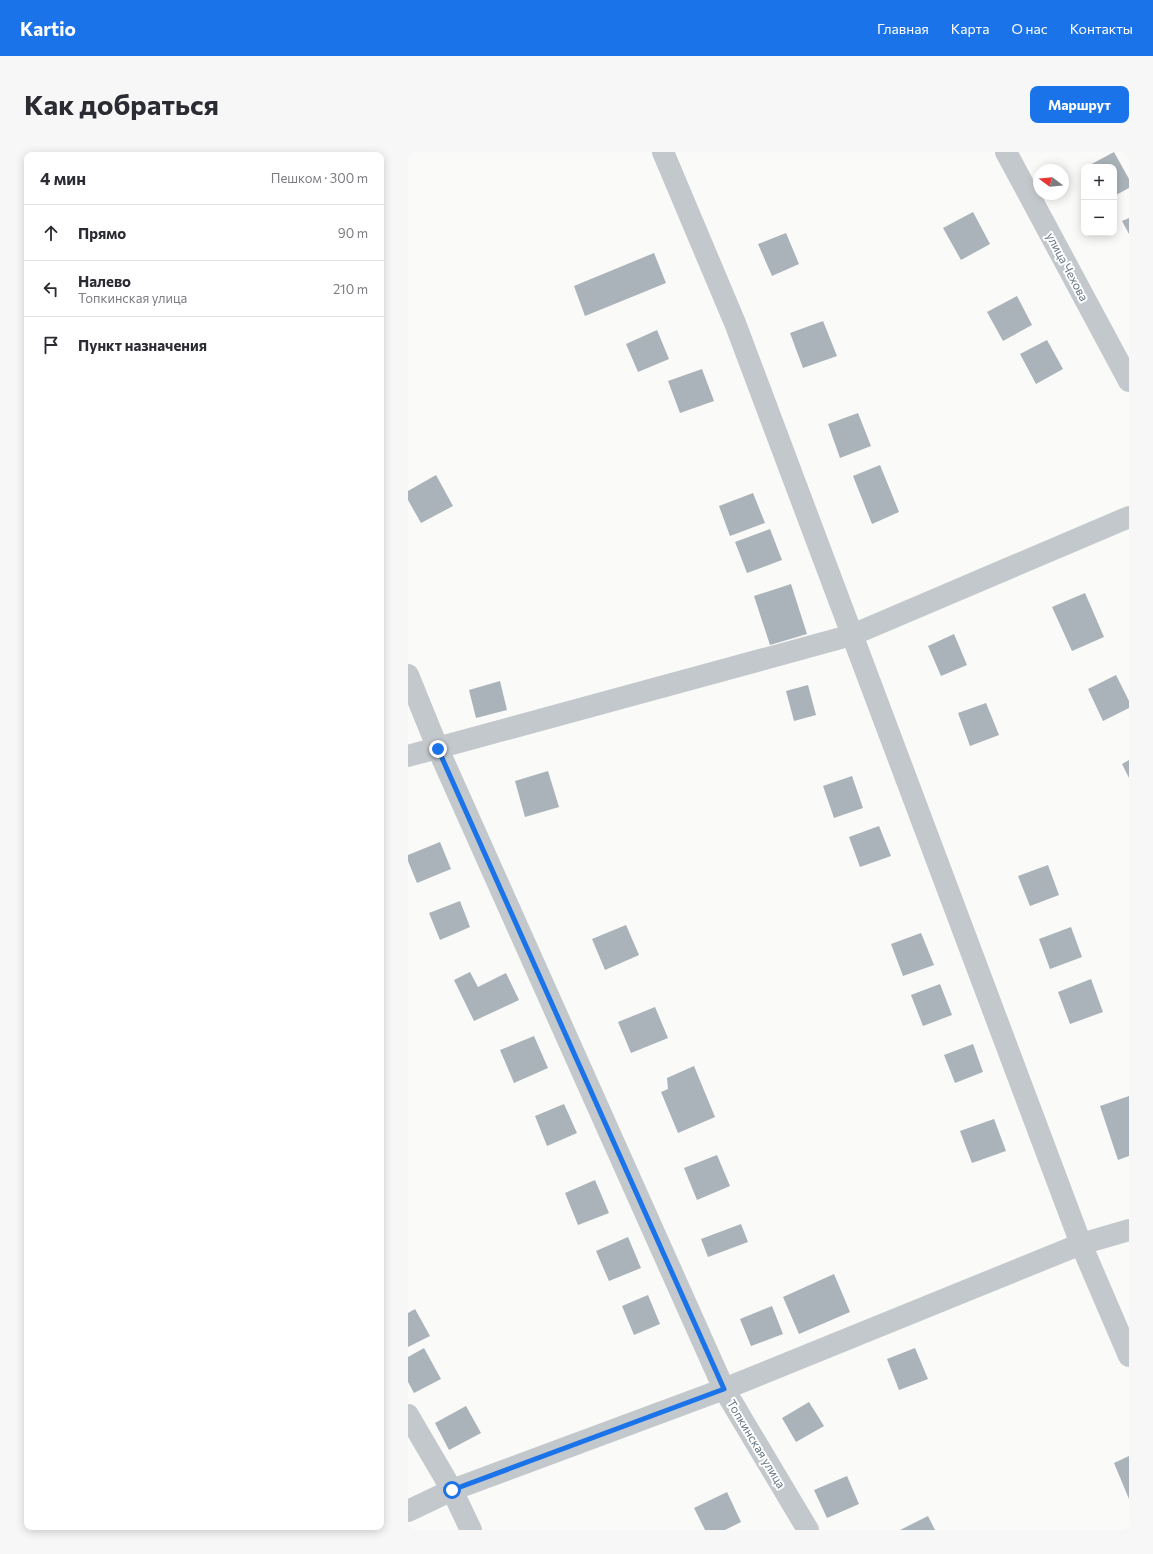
<!DOCTYPE html>
<html lang="ru">
<meta charset="utf-8">
<style>
:root{--surface:#fff;--page:#f7f7f7;--text:#2b2b33;--muted:#7c7c81;--line:#e1e1e2;--accent:#1a73e8}
body{margin:0;font-family:Commissioner,sans-serif;background:var(--page);color:var(--text)}
.controls{position:absolute;right:12px;top:12px;display:grid;overflow:hidden;border-radius:8px;box-shadow:0 2px 10px #0003}
.controls button{width:36px;height:36px;display:grid;place-items:center;padding:0;border:0;border-bottom:1px solid var(--line);background:var(--surface);color:var(--text);font:20px sans-serif}
.compass{position:absolute;left:625px;top:12px;width:36px;height:36px;border-radius:50%;background:var(--surface);box-shadow:0 2px 10px #0003;rotate:286deg}
.stop{position:absolute;width:12px;height:12px;margin:-9px;border:3px solid #1a73e8;border-radius:50%;background:#fff}
.stop.end{background:#1a73e8;border-color:#fff;box-shadow:0 1px 4px #0008}
.list{margin:0;padding:0;list-style:none}
h2{display:flex;justify-content:space-between;align-items:center;height:52px;margin:0;padding:0 16px;font-size:17px}
h2 small{font-size:13px;font-weight:400;color:var(--muted)}
.list li{display:grid;grid-template-columns:26px 1fr auto;gap:12px;align-items:center;box-sizing:border-box;height:56px;padding:0 16px;border-top:1px solid var(--line)}
.list b{display:block;font-size:15px;white-space:nowrap}
.list p{margin:0;font-size:13px;white-space:nowrap;color:var(--muted)}
.list em{font-size:13px;font-style:normal;color:var(--muted)}
.icon{flex:none;width:22px;height:22px;fill:none;stroke:currentColor;stroke-width:2;stroke-linecap:round;stroke-linejoin:round}
.map{position:relative;flex:none;width:721px;height:1378px;overflow:hidden;border-radius:8px}
header{display:flex;align-items:center;gap:24px;box-sizing:border-box;height:56px;padding:0 20px;background:var(--accent);color:#fff}
header strong{font-size:19px}
nav{display:flex;gap:22px;margin-inline-start:auto;font-size:14px}
.intro{display:flex;align-items:center;justify-content:space-between;box-sizing:border-box;height:96px;padding:0 24px}
h1{margin:0;font-size:28px}
.button{padding:10px 18px;border-radius:8px;background:var(--accent);color:#fff;font-size:14px;font-weight:700}
main{display:flex;gap:24px;padding:0 24px}
aside{flex:1;background:var(--surface);border-radius:8px;box-shadow:0 2px 10px #0003}
.map>svg:first-child{display:block}
</style>
<header>
<strong>Kartio</strong>
<nav><a>Главная</a><a>Карта</a><a>О нас</a><a>Контакты</a></nav>
</header>
<div class="intro"><h1>Как добраться</h1><a class="button">Маршрут</a></div>
<main>
<aside>
<h2>4 мин<small>Пешком · 300 m</small></h2>
<ul class="list">
<li><svg class="icon" aria-label="ahead" viewBox="0 0 24 24"><path d="M12 20V5M6 11l6-6 6 6"/></svg><div><b>Прямо</b></div><em>90 m</em></li>
<li><svg class="icon" aria-label="left" viewBox="0 0 24 24"><path d="M17 20v-9H6M10 6l-5 5 5 5"/></svg><div><b>Налево</b><p>Топкинская улица</p></div><em>210 m</em></li>
<li><svg class="icon" aria-label="arrive" viewBox="0 0 24 24"><path d="M6 21V4h12l-3 4 3 4H6"/></svg><div><b>Пункт назначения</b></div></li>
</ul>
</aside>
<div class="map">
<svg width="721" height="1378" viewBox="0 0 721 1378">
<rect width="100%" height="100%" fill="#fafaf8"/>
<g fill="#aab3b9">
<polygon points="706,0 721,27 721,36 706,44 706,15 678,15"/>
<polygon points="565,60 582,92 553,108 535,76"/>
<polygon points="721,66 721,82 714,69"/>
<polygon points="378,81 391,112 364,124 350,92"/>
<polygon points="246,101 258,131 177,164 166,134"/>
<polygon points="609,144 624,173 595,189 579,160"/>
<polygon points="415,169 429,204 395,216 382,181"/>
<polygon points="249,178 261,207 230,220 218,192"/>
<polygon points="639,188 655,217 628,232 612,202"/>
<polygon points="294,217 306,249 272,261 260,229"/>
<polygon points="450,261 463,294 432,306 420,272"/>
<polygon points="472,313 491,360 464,372 445,324"/>
<polygon points="28,323 45,354 13,371 0,348 0,339"/>
<polygon points="345,341 357,371 322,384 311,354"/>
<polygon points="362,377 374,408 339,421 327,390"/>
<polygon points="383,432 399,482 362,493 346,444"/>
<polygon points="677,441 696,485 664,499 644,455"/>
<polygon points="546,482 559,513 533,524 520,494"/>
<polygon points="708,523 721,549 721,556 695,569 680,537"/>
<polygon points="92,529 99,558 68,566 61,538"/>
<polygon points="400,533 408,563 386,569 378,539"/>
<polygon points="578,551 591,583 562,594 550,561"/>
<polygon points="721,608 721,626 714,612"/>
<polygon points="140,619 151,655 117,665 107,629"/>
<polygon points="444,624 455,656 426,666 415,634"/>
<polygon points="471,674 483,704 452,715 441,685"/>
<polygon points="32,690 43,717 9,731 0,709 0,703"/>
<polygon points="640,713 651,743 622,754 610,724"/>
<polygon points="52,749 62,775 32,788 21,761"/>
<polygon points="218,773 231,803 197,818 184,787"/>
<polygon points="663,775 674,805 642,817 631,787"/>
<polygon points="513,781 526,813 495,824 483,792"/>
<polygon points="62,820 70,835 98,821 111,848 66,869 46,828"/>
<polygon points="683,827 695,860 662,872 650,840"/>
<polygon points="532,832 544,863 515,874 503,843"/>
<polygon points="247,855 260,886 223,901 210,870"/>
<polygon points="126,884 140,916 106,931 92,898"/>
<polygon points="565,892 575,920 547,931 536,903"/>
<polygon points="286,914 307,965 270,981 253,940 260,937 259,926"/>
<polygon points="721,944 721,1004 710,1008 692,954"/>
<polygon points="156,952 169,981 139,994 127,964"/>
<polygon points="586,967 598,999 564,1011 552,979"/>
<polygon points="309,1003 322,1034 289,1048 276,1016"/>
<polygon points="187,1028 201,1061 170,1073 157,1041"/>
<polygon points="333,1072 340,1090 300,1105 293,1087"/>
<polygon points="220,1085 233,1116 201,1129 188,1099"/>
<polygon points="426,1122 442,1160 391,1182 375,1145"/>
<polygon points="240,1143 252,1172 226,1183 214,1154"/>
<polygon points="364,1154 375,1182 343,1194 332,1167"/>
<polygon points="7,1157 22,1184 0,1195 0,1161"/>
<polygon points="16,1196 33,1227 6,1241 0,1230 0,1205"/>
<polygon points="507,1196 520,1227 491,1238 479,1207"/>
<polygon points="401,1250 416,1274 388,1290 374,1266"/>
<polygon points="58,1254 73,1281 41,1298 27,1271"/>
<polygon points="721,1304 721,1347 706,1311"/>
<polygon points="439,1324 451,1352 419,1366 406,1338"/>
<polygon points="319,1340 333,1370 317,1378 297,1378 286,1356"/>
<polygon points="520,1364 527,1378 492,1378"/>
</g>
<g fill="none" stroke-linecap="round" stroke-linejoin="round">
<g stroke="#c3c8cc" stroke-width="22">
<polyline points="255,0 327,171 673,1092 721,1204"/>
<polyline points="598,0 721,229"/>
<polyline points="0,523 30,597 316,1237 400,1378"/>
<polyline points="0,604 444,483 721,365"/>
<polyline points="0,1263 44,1338 63,1378"/>
<polyline points="0,1359 44,1338 316,1237 673,1092 721,1078"/>
</g>
</g>
<g fill="none" stroke-linecap="round" stroke-linejoin="round">
<polyline stroke="#1a73e8" stroke-width="5" points="30,597 316,1237 44,1338"/>
</g>
<g text-anchor="middle" stroke-width="4" stroke-linejoin="round" paint-order="stroke">
<g font-size="12" fill="#657683" stroke="#fff">
<text transform="translate(659 115) rotate(62)" y="4">улица Чехова</text>
<text transform="translate(348 1292) rotate(59)" y="4">Топкинская улица</text>
</g>
</g>
</svg>
<div class="controls">
<button>+</button>
<button>−</button>
</div>
<svg class="compass" viewBox="-18 -18 36 36"><path d="M0-13l5 13h-10z" fill="#e53935"/><path d="M0 13l5-13h-10z" fill="#7c7c81"/></svg>
<div class="stop" style="left:44px;top:1338px"></div>
<div class="stop end" style="left:30px;top:597px"></div>
</div>
</main>
